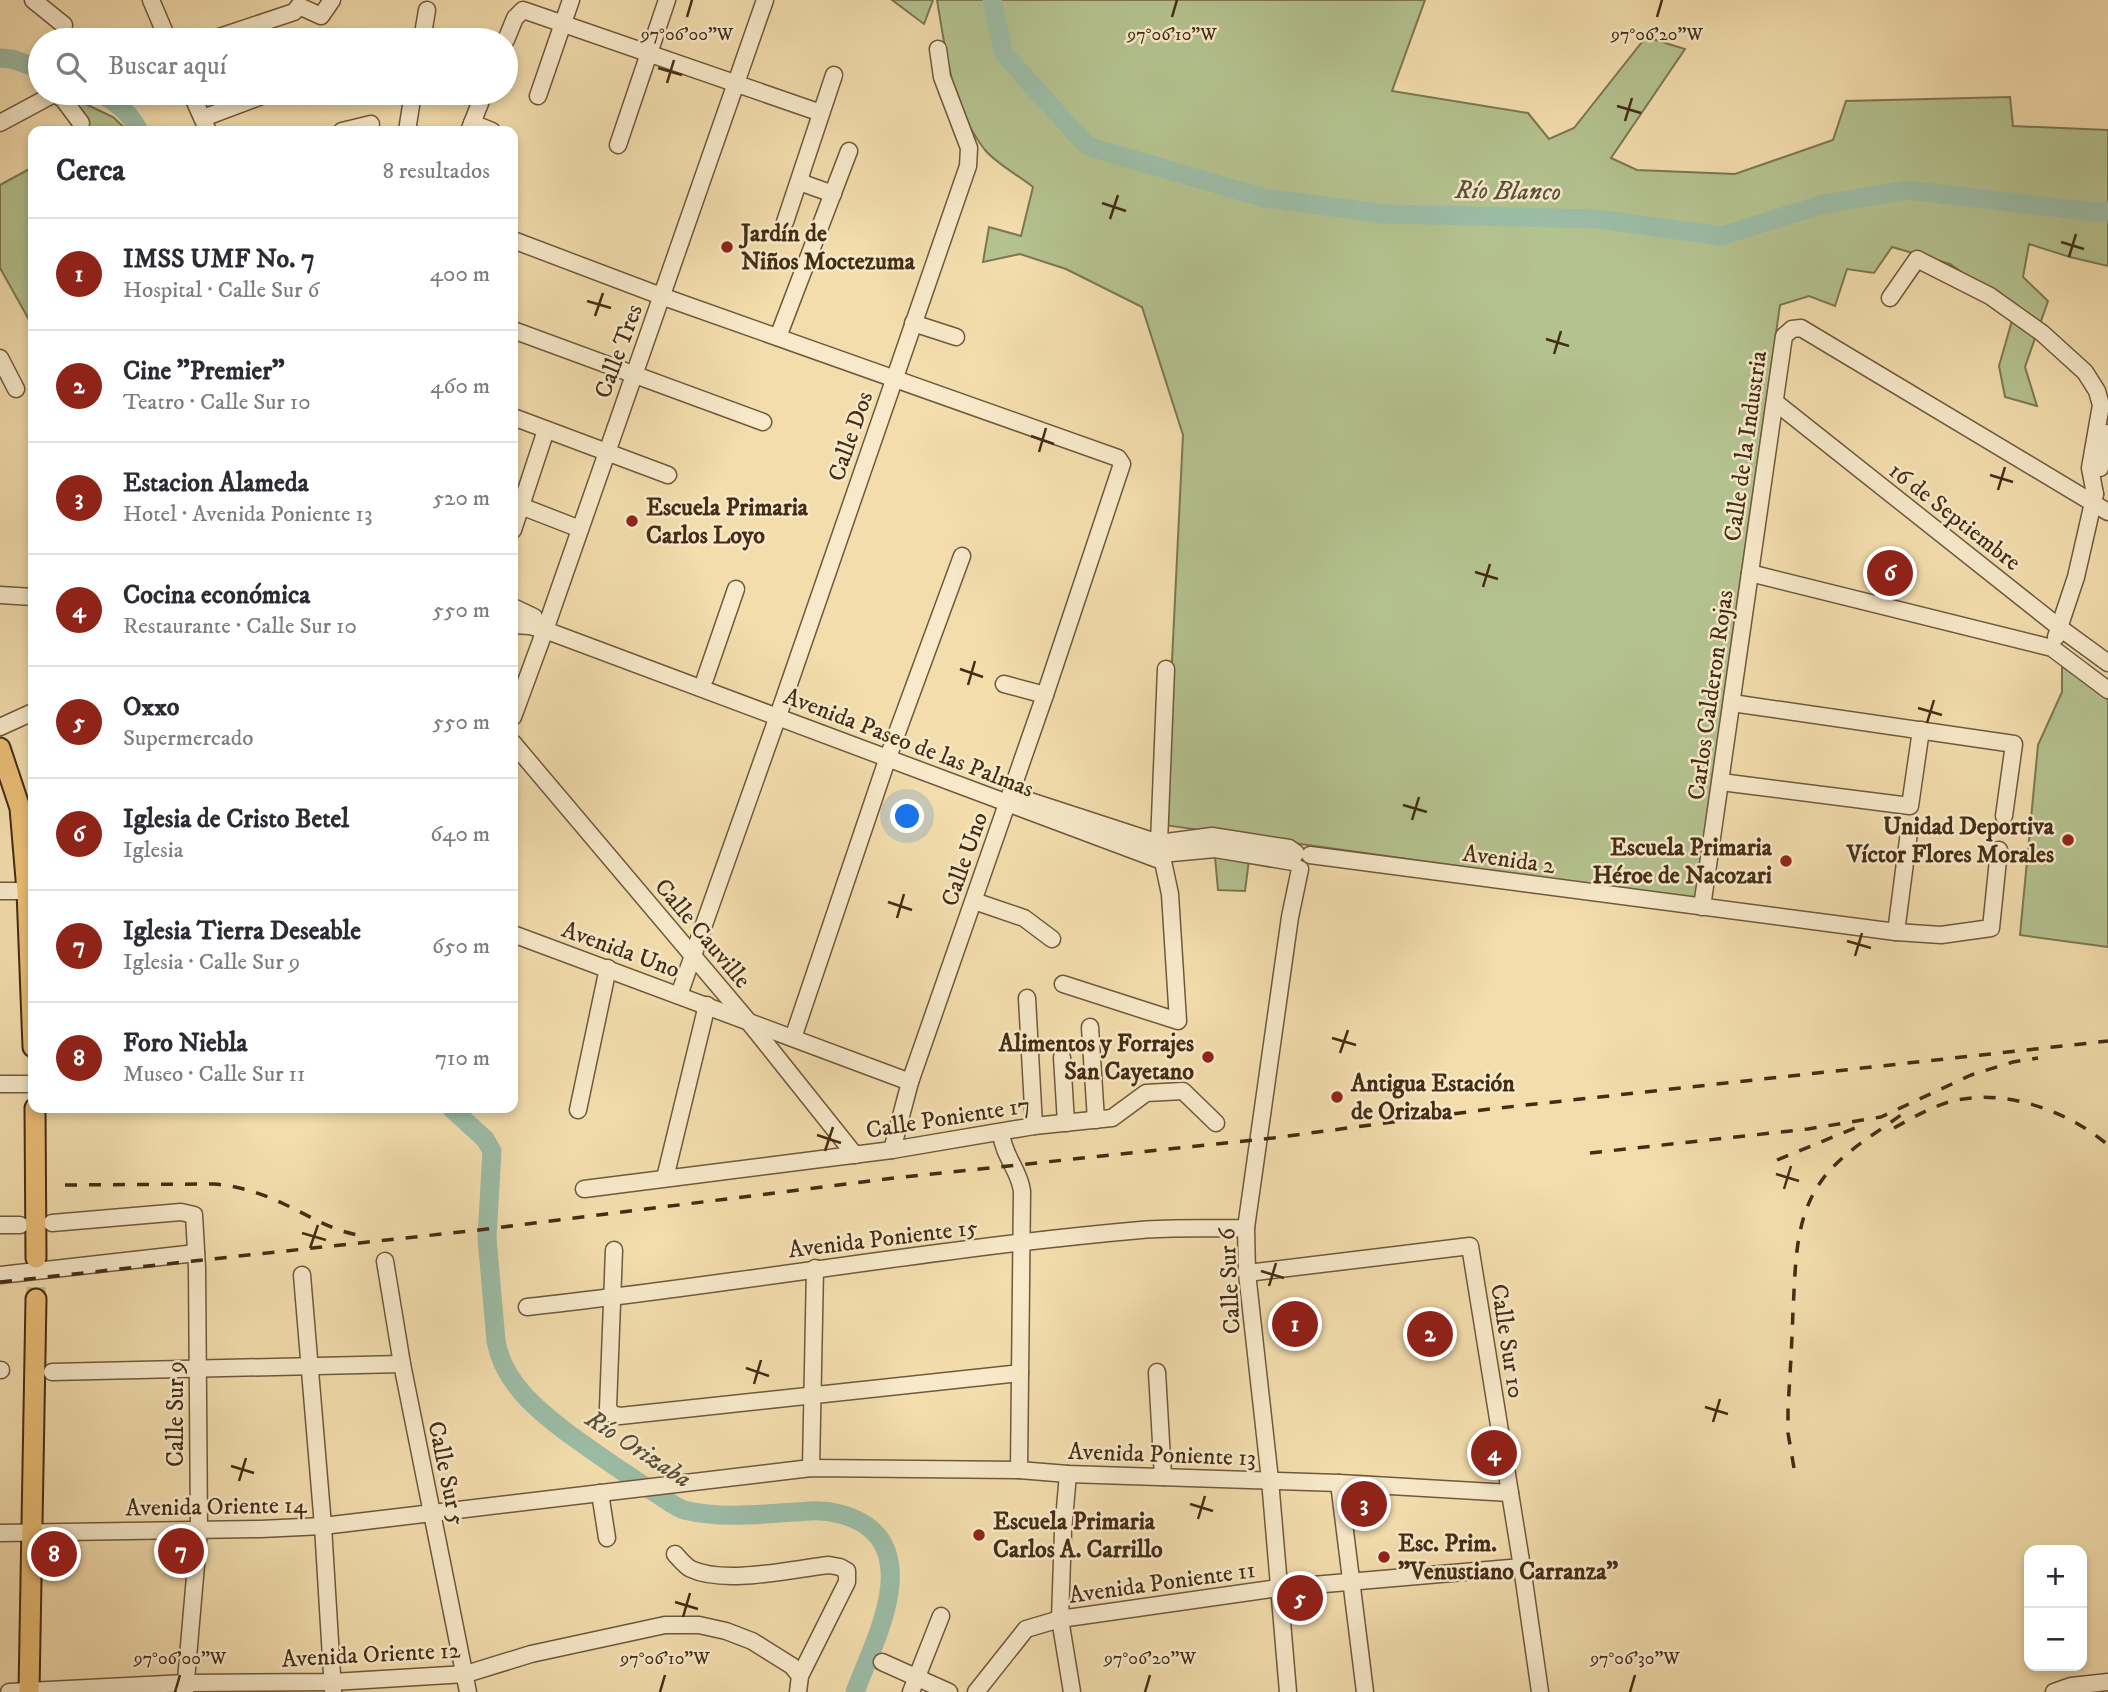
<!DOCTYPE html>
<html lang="es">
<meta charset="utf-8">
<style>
:root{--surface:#fff;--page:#f7f7f7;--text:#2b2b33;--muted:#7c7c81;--line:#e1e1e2;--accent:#8f2418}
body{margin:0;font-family:"IM FELL DW Pica",serif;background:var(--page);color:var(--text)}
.controls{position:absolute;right:21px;bottom:21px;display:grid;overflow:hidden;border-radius:14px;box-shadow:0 4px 10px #0003}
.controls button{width:63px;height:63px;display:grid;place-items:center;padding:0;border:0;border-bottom:2px solid var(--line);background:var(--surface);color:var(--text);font:35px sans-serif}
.you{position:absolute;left:908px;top:817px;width:24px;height:24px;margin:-18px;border:5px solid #fff;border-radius:50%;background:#1a73e8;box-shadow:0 0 0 10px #1a73e833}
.badge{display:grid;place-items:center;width:46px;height:46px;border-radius:50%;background:var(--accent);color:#fff;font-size:23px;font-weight:700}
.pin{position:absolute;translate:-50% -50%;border:4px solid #fff;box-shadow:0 2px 7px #0006}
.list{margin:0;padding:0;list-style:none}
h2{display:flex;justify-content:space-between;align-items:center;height:91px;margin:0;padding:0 28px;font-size:30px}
h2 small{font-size:23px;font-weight:400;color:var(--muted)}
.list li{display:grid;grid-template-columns:46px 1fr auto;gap:21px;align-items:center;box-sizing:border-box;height:112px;padding:0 28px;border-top:2px solid var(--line)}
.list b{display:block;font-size:26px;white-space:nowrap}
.list p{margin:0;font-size:23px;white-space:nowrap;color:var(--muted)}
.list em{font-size:23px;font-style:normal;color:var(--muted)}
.icon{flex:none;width:38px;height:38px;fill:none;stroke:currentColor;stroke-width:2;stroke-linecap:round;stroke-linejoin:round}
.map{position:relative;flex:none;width:2108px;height:1692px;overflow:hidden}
.search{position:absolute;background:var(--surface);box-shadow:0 4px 10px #0003;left:28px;top:28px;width:490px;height:77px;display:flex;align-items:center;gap:18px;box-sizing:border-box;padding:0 24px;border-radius:38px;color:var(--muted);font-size:26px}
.panel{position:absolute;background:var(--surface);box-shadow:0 4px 10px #0003;left:28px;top:126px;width:490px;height:987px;border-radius:14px}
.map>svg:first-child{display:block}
</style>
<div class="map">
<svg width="2108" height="1692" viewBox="0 0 2108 1692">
<rect width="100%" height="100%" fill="#f3ddad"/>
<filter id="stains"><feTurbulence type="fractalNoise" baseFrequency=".00286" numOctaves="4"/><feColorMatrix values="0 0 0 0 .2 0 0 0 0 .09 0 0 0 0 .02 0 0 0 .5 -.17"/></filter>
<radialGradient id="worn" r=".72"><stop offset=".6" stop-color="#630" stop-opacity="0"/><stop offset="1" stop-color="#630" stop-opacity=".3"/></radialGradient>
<g fill="#b4c28f" stroke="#7c7752" stroke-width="2">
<polygon points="892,0 933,0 924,24"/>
<path d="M937,0h488l-33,91 136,22 21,26 25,-11 72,-91 39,12 -74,109 26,12 98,4 98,-34 13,-39 164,-4 3,29 95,4v136l-38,-9 -41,-13 -6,33 25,24 -23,66 12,39 -32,-9 -6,-31 16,-56 -65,-46 -58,-17 -18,26 -27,-4 -12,37 -26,-10 -29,9 -85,594 -531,-74 19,-390 -41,-128 -76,-38 -46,-15 -37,8 6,-35 32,9 12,-49c-15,-12 -36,-23 -48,-37 -34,-43 -39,-98 -48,-150z"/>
<polygon points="71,97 113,117 128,131 76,131 60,105"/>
<polygon points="33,167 33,327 0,268 0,185"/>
<polygon points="2062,666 2108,700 2108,947 2020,935 2038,745 2062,692"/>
<polygon points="1215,857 1249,860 1245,891 1218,890"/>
</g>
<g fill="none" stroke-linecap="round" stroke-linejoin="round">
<g stroke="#9cbca6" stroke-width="19">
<polyline points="992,0 1004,54 1087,146 1264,198 1386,214 1597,219 1721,236 1824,204 1907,190 2093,212 2108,211"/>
<polyline points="0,58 12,59 40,69"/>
<path d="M97,93c20,8 33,20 42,38"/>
<path d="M451,1108l34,31 7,12 -5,87 9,103c7,41 41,69 73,93 29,21 58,41 88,60 8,5 18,13 27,16 41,10 86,3 127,1 19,-1 40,4 56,15 51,37 5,120 -12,166"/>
</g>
<polyline stroke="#d0ba8f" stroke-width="19" stroke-dasharray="19 10" stroke-linecap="butt" points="36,1258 36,1299"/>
<defs>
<g id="minor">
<polyline points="33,0 64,25"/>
<polyline points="151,0 168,40"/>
<polyline points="299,6 321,16 332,0"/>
<polyline points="210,40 294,12 299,6"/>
<polyline points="422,40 427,10"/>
<polyline points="506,40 515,18 523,10 526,11 821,113"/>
<polyline points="191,93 208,131"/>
<polyline points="538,96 571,0"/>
<polyline points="203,118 270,93"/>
<polyline points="0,123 54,94 63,99 81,123"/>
<polyline points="472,123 492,131"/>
<polyline points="342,131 371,124"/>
<polyline points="407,131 413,93"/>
<polyline points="469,131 484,93"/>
<polyline points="618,145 667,0"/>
<polyline points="800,179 805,184 833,194"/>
<polyline points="785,222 834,75"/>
<polyline points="513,240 661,296 1118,458 1122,464 1045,695 910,1082 892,1150"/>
<polyline points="1890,298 1917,259 1990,296 2042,333 2085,372 2097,391 2101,405 2090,468 2095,494"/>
<polyline points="913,323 956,337"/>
<polyline points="513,330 763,422"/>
<polyline points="778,337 849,151"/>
<polyline points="0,358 16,389"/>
<polyline points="1775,402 2060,628 2108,663"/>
<polyline points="513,417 668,475"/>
<polyline points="2100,468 2108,433"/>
<polyline points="513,503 580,529"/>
<polyline points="513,530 546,430"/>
<polyline points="1750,573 2052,648 2108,690"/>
<polyline points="0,595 33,597"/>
<polyline points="513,607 534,617"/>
<polyline points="513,625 530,626 545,630 1157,859 1161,854 1215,849 1293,862"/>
<polyline points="2056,637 2076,577 2095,494"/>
<polyline points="705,679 736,589"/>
<polyline points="1004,684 1045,695"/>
<polyline points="1732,703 2014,744 2004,816"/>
<polyline points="513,717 545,630 765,0"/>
<polyline points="0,727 33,712"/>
<polyline points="513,743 748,1021 855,1155"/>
<polyline points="1721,782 1910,806 1921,730"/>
<polyline points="1021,798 1159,843 1212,836 1289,848 1296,853"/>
<polyline points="1310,855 1896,932 1941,935 1991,928 1999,850"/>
<polyline points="0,891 27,891"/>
<polyline points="974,901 1024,918 1052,939"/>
<polyline points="1702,907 1784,336 1792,329 1801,328 2108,512"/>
<polyline points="1896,932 1909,832"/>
<polyline points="513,934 910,1082"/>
<polyline points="1063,984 1178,1021 1170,894 1159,843 1166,669"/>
<polyline points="679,995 778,716 968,166 969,148 942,77 938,49"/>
<polyline points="1027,998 1034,1126"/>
<polyline points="1090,1027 1096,1120"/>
<polyline points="793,1038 887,760 962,556"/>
<polyline points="1062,1057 1066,1123"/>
<polyline points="0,1084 33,1084"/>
<polyline points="578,1110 608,968"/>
<path d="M1001,1133c3,25 18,36 21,58l-3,279"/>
<polyline points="665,1178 707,1005"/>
<polyline points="584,1189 892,1150 1034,1126 1112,1118 1146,1093 1183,1091 1216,1123"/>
<polyline points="52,1223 181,1212 194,1215 197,1268 199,1530 185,1692"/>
<polyline points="0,1225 20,1225"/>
<polyline points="614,1250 608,1408 612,1414 620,1416 1020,1373"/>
<polyline points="385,1261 402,1364 468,1692"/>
<polyline points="1247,1273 1470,1246 1522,1567 1540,1692"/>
<polyline points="0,1275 196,1253"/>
<polyline points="302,1275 323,1526 333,1691"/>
<path d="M527,1307c205,-22 408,-59 614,-77 34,-3 70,-1 105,-2"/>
<polyline points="0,1370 1,1370"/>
<polyline points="52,1372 402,1364"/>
<polyline points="1157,1372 1163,1477"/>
<polyline points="811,1468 815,1268"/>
<polyline points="1068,1474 1063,1531 1060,1619 1072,1692"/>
<polyline points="1339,1483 1365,1692"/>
<polyline points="600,1493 607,1538"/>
<polyline points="0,1533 261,1529 323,1526 811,1468 1019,1470 1068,1474 1339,1483 1510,1493"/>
<path d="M675,1554c5,5 10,12 16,15 34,16 101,0 138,-4l11,2 7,4v11l-47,94 -2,16"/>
<polyline points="882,1662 949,1692"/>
<polyline points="9,1692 186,1683 333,1682 466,1674 531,1654 665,1625 699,1625 726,1631 752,1641 792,1666 800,1676"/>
<polyline points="911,1692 941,1616"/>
<polyline points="976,1692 1026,1629 1060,1619 1278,1588 1522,1567"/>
<polyline points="1288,1692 1270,1480 1247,1273 1246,1228 1290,917 1300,869"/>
<polyline points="2054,1692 2071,1686 2108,1682"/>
</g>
<g id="major">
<polyline points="0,748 20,808 27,891 33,1047"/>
<polyline points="35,1108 36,1258"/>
<polyline points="29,1692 36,1299"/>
</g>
</defs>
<use href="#minor" stroke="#70583b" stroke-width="19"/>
<use href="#major" stroke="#442c15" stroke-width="23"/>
<use href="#minor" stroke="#f7e9ca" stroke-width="16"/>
<use href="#major" stroke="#eabe76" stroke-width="19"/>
<g stroke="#442c15" stroke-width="3.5" stroke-dasharray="12 12" stroke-linecap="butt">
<path d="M1894,1128c18,-10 35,-20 55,-26 53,-15 118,8 159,43"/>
<polyline points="1590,1153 1808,1129 1881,1117 1971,1075 2013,1062 2038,1058"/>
<polyline points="1777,1160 1855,1128"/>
<path d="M65,1185l149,-1c24,2 48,9 70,20 28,13 51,29 82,32"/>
<polyline points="0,1282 479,1230 894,1178 1273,1138 1490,1109 2108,1041"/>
<path d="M1794,1468l-6,-35v-25c2,-33 4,-65 5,-98 3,-47 1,-95 32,-134 20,-25 50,-42 76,-61"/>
</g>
</g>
<path fill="none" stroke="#442c15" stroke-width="2.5" d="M687,17l5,-17M1172,17l5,-17M1657,17l5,-17M658,68l24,7M667,83l7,-23M1617,106l24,7M1625,121l7,-23M1102,203l24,8M1110,219l8,-24M2061,242l23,7M2069,257l7,-23M587,301l24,7M595,316l8,-23M1546,339l23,7M1554,354l7,-23M1031,436l23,8M1039,452l7,-24M1990,475l23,7M1998,490l7,-23M1475,572l23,7M1483,587l7,-23M960,669l23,8M968,685l7,-24M1918,708l24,7M1927,723l7,-23M1403,805l24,7M1412,820l7,-23M888,902l24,8M897,918l7,-24M1847,941l24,7M1855,956l7,-23M1332,1038l24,7M1340,1053l8,-23M817,1135l24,8M825,1151l8,-24M1776,1174l23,7M1784,1189l7,-23M302,1233l24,7M310,1248l8,-23M1261,1271l23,7M1269,1286l7,-23M746,1368l23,8M754,1384l7,-24M1705,1407l23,7M1713,1422l7,-23M231,1466l23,7M239,1481l7,-23M1190,1504l23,7M1198,1519l7,-23M675,1602l23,7M683,1617l7,-24M175,1692l5,-17M660,1692l5,-17M1145,1692l5,-17M1630,1692l5,-17"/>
<g fill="#8f2418" stroke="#f7e9ca" stroke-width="2.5">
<circle cx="727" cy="247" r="7"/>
<circle cx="632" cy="521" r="7"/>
<circle cx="2068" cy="840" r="7"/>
<circle cx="1786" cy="861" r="7"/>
<circle cx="1208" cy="1057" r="7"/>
<circle cx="1337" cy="1097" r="7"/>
<circle cx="979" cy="1535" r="7"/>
<circle cx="1384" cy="1557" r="7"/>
</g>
<g text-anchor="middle" stroke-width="5" stroke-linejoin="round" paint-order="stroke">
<g font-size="24" font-weight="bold" fill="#442c15" stroke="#f7e9ca" text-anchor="start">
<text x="741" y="241">Jardín de<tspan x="741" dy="28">Niños Moctezuma</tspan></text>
<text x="646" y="515">Escuela Primaria<tspan x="646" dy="28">Carlos Loyo</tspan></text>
<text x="2054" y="834" text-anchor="end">Unidad Deportiva<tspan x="2054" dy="28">Víctor Flores Morales</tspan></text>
<text x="1772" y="855" text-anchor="end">Escuela Primaria<tspan x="1772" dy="28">Héroe de Nacozari</tspan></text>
<text x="1194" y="1051" text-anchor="end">Alimentos y Forrajes<tspan x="1194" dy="28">San Cayetano</tspan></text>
<text x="1351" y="1091">Antigua Estación<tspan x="1351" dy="28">de Orizaba</tspan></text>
<text x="993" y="1529">Escuela Primaria<tspan x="993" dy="28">Carlos A. Carrillo</tspan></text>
<text x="1398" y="1551">Esc. Prim.<tspan x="1398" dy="28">"Venustiano Carranza"</tspan></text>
</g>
<g font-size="24" fill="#442c15" stroke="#f7e9ca">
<text transform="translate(618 351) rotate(-70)" y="8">Calle Tres</text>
<text transform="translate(850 436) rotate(-71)" y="8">Calle Dos</text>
<text transform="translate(1745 446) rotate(-82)" y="8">Calle de la Industria</text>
<text transform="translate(1955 516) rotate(38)" y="8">16 de Septiembre</text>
<text transform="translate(1710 695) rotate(-82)" y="8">Carlos Calderon Rojas</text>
<text transform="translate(909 742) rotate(21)" y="8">Avenida Paseo de las Palmas</text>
<text transform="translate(964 859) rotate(-71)" y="8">Calle Uno</text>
<text transform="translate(1509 859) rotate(8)" y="8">Avenida 2</text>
<text transform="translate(703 933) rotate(50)" y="8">Calle Cauville</text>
<text transform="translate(621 949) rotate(20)" y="8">Avenida Uno</text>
<text transform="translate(948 1117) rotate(-9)" y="8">Calle Poniente 17</text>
<text transform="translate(883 1238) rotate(-7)" y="8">Avenida Poniente 15</text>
<text transform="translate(1229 1281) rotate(-93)" y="8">Calle Sur 6</text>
<text transform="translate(1508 1341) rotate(81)" y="8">Calle Sur 10</text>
<text transform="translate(175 1414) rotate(-90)" y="8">Calle Sur 9</text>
<text transform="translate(1162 1454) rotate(2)" y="8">Avenida Poniente 13</text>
<text transform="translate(447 1473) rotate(78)" y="8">Calle Sur 5</text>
<text transform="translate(216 1506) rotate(-1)" y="8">Avenida Oriente 14</text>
<text transform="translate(1162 1582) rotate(-8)" y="8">Avenida Poniente 11</text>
<text transform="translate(371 1654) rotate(-3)" y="8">Avenida Oriente 12</text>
</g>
<g font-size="26" font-style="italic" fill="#5a5039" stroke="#f7e9ca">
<text transform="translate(1508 190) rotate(1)" y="9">Río Blanco</text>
<text transform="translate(639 1448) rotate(33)" y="9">Río Orizaba</text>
</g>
</g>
<g font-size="18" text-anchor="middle" fill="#442c15" stroke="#f7e9ca" stroke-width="5" stroke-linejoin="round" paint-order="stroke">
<text x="687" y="40">97°06'00"W</text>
<text x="1172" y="40">97°06'10"W</text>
<text x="1657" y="40">97°06'20"W</text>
<text x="180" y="1664">97°06'00"W</text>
<text x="665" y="1664">97°06'10"W</text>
<text x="1150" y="1664">97°06'20"W</text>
<text x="1635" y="1664">97°06'30"W</text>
</g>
<rect width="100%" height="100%" filter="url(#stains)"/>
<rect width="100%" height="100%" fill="url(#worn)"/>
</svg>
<div class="controls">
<button>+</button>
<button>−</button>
</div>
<div class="you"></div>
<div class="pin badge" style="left:1295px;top:1324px">1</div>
<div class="pin badge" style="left:1430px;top:1334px">2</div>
<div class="pin badge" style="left:1364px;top:1504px">3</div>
<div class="pin badge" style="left:1494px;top:1453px">4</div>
<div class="pin badge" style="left:1300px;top:1598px">5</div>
<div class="pin badge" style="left:1890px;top:573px">6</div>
<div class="pin badge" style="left:181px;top:1551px">7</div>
<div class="pin badge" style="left:54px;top:1554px">8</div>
<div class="search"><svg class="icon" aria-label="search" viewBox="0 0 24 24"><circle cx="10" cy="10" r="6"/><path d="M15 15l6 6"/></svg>Buscar aquí</div>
<section class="panel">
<h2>Cerca<small>8 resultados</small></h2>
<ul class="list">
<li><span class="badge">1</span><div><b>IMSS UMF No. 7</b><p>Hospital · Calle Sur 6</p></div><em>400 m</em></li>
<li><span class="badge">2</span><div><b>Cine &quot;Premier&quot;</b><p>Teatro · Calle Sur 10</p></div><em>460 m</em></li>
<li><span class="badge">3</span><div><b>Estacion Alameda</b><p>Hotel · Avenida Poniente 13</p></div><em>520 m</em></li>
<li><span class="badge">4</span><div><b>Cocina económica</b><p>Restaurante · Calle Sur 10</p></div><em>550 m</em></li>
<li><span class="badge">5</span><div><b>Oxxo</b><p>Supermercado</p></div><em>550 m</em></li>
<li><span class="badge">6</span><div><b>Iglesia de Cristo Betel</b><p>Iglesia</p></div><em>640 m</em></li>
<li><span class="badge">7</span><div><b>Iglesia Tierra Deseable</b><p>Iglesia · Calle Sur 9</p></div><em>650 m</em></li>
<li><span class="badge">8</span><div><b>Foro Niebla</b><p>Museo · Calle Sur 11</p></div><em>710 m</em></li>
</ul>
</section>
</div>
